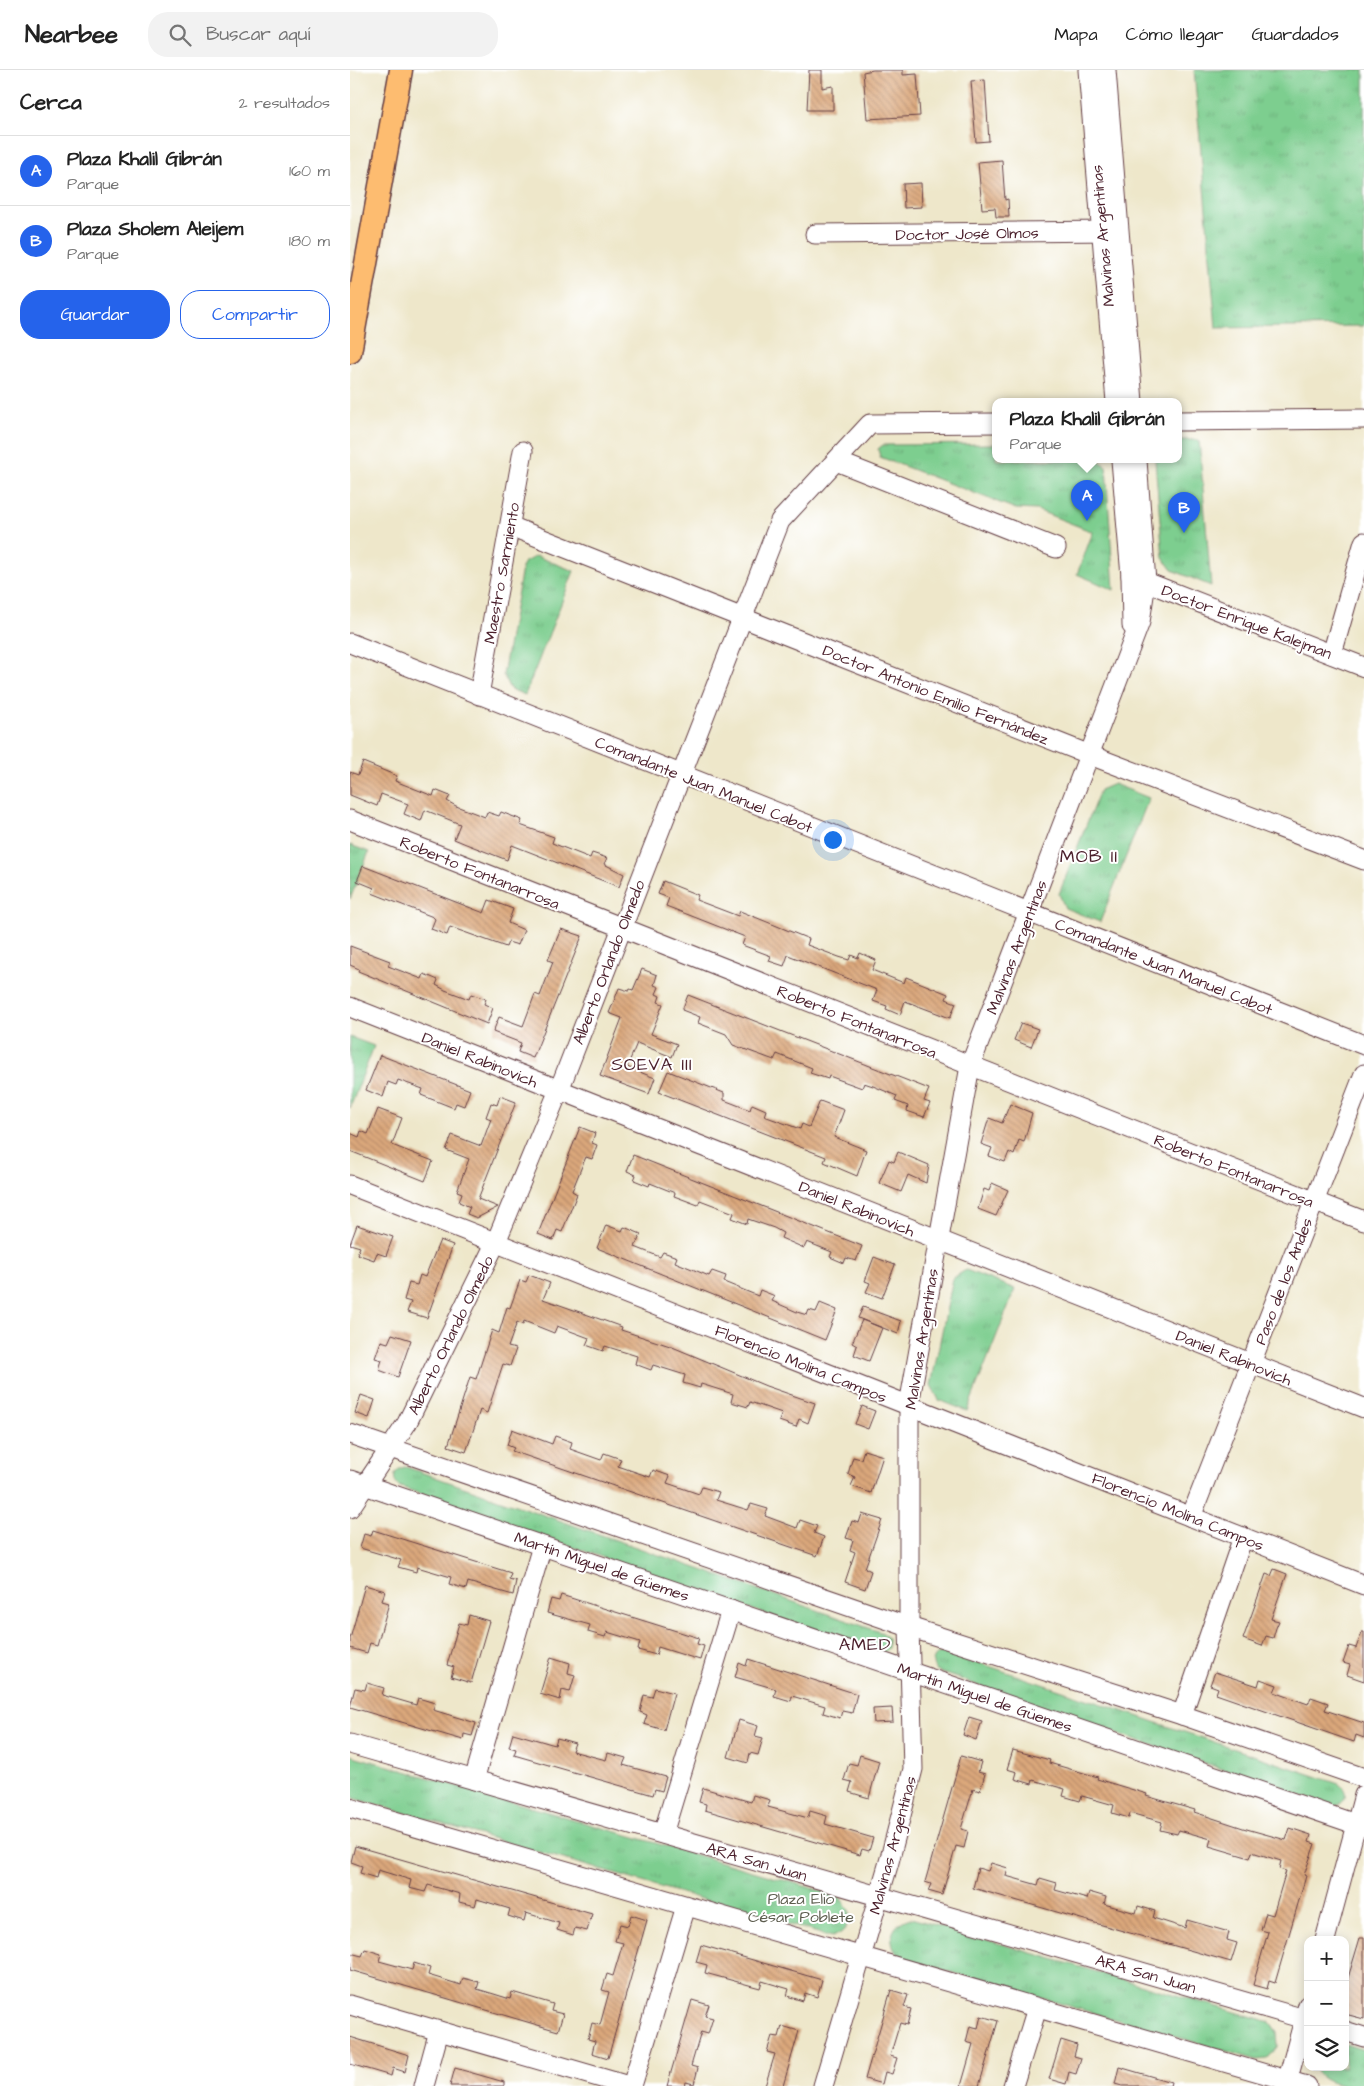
<!DOCTYPE html>
<html lang="es">
<meta charset="utf-8">
<style>
:root{--surface:#fff;--page:#f2f2f2;--text:#222;--muted:#767676;--line:#e0e0e0;--accent:#2563eb}
body{margin:0;font-family:"Architects Daughter",sans-serif;background:var(--page);color:var(--text)}
.controls{position:absolute;right:15px;bottom:15px;display:grid;overflow:hidden;border-radius:10px;box-shadow:0 2px 12px #0003}
.controls button{width:45px;height:45px;display:grid;place-items:center;padding:0;border:0;border-bottom:1px solid var(--line);background:var(--surface);color:var(--text);font:25px sans-serif}
.you{position:absolute;left:482px;top:769px;width:18px;height:18px;margin:-12px;border:4px solid #fff;border-radius:50%;background:#1a73e8;box-shadow:0 0 0 8px #1a73e833}
.badge{display:grid;place-items:center;width:32px;height:32px;border-radius:50%;background:var(--accent);color:#fff;font-size:16px;font-weight:700}
.pin{position:absolute;translate:-50% -41px;filter:drop-shadow(0 1px 2px #0008)}
.pin::after{content:'';position:absolute;top:26px;width:18px;height:15px;background:inherit;clip-path:polygon(0 0,100% 0,50% 100%)}
.popup{position:absolute;left:642px;top:328px;width:190px;height:65px;box-sizing:border-box;display:grid;place-content:center;border-radius:10px;background:var(--surface);filter:drop-shadow(0 1px 4px #0005);font-size:16px;white-space:nowrap;color:var(--muted)}
.popup b{font-size:19px;color:var(--text)}
.popup::after{content:'';position:absolute;left:50%;top:100%;margin-left:-10px;border:10px solid transparent;border-top-color:var(--surface)}
.list{margin:0;padding:0;list-style:none}
h2{display:flex;justify-content:space-between;align-items:center;height:65px;margin:0;padding:0 20px;font-size:21px}
h2 small{font-size:16px;font-weight:400;color:var(--muted)}
.list li{display:grid;grid-template-columns:32px 1fr auto;gap:15px;align-items:center;box-sizing:border-box;height:70px;padding:0 20px;border-top:1px solid var(--line)}
.list b{display:block;font-size:19px;white-space:nowrap}
.list p{margin:0;font-size:16px;white-space:nowrap;color:var(--muted)}
.list em{font-size:16px;font-style:normal;color:var(--muted)}
.actions{display:flex;gap:10px;padding:15px 20px}
.actions a{flex:1;padding:11px 0;border:1px solid var(--accent);border-radius:20px;text-align:center;font-size:18px;color:var(--accent)}
.actions .main{background:var(--accent);color:#fff}
.icon{flex:none;width:28px;height:28px;fill:none;stroke:currentColor;stroke-width:2;stroke-linecap:round;stroke-linejoin:round}
.map{position:relative;flex:none;width:1014px;height:2016px;overflow:hidden}
header{display:flex;align-items:center;gap:30px;box-sizing:border-box;height:70px;padding:0 25px;background:var(--surface);border-bottom:1px solid var(--line)}
header strong{font-size:24px}
nav{display:flex;gap:28px;margin-inline-start:auto;font-size:18px}
.search{width:350px;height:45px;background:var(--page);display:flex;align-items:center;gap:12px;box-sizing:border-box;padding:0 18px;border-radius:20px;color:var(--muted);font-size:19px}
main{display:flex}
aside{flex:1;background:var(--surface)}
.map>svg:first-child{display:block}
</style>
<header>
<strong>Nearbee</strong>
<div class="search"><svg class="icon" aria-label="search" viewBox="0 0 24 24"><circle cx="10" cy="10" r="6"/><path d="M15 15l6 6"/></svg>Buscar aquí</div>
<nav><a>Mapa</a><a>Cómo llegar</a><a>Guardados</a></nav>
</header>
<main>
<aside>
<h2>Cerca<small>2 resultados</small></h2>
<ul class="list">
<li><span class="badge">A</span><div><b>Plaza Khalil Gibrán</b><p>Parque</p></div><em>160 m</em></li>
<li><span class="badge">B</span><div><b>Plaza Sholem Aleijem</b><p>Parque</p></div><em>180 m</em></li>
</ul>
<div class="actions"><a class="main">Guardar</a><a>Compartir</a></div>
</aside>
<div class="map">
<svg width="1014" height="2016" viewBox="0 0 1014 2016">
<defs>
<pattern id="park-tufts" width="24" height="20" patternUnits="userSpaceOnUse" patternTransform="scale(1.25)"><rect width="24" height="20" fill="#7dce8f"/><path d="M3 7l-1-3M5 7V3M7 7l1-3M15 17l-1-3M17 17v-4M19 17l1-3" fill="none" stroke="#6eb07c"/></pattern>
<pattern id="building-back-hatch" width="6" height="6" patternUnits="userSpaceOnUse" patternTransform="scale(1.25)"><rect width="6" height="6" fill="#dba87c"/><path d="M-1 5l2 2M0 0l6 6M5-1l2 2" fill="none" stroke="#b48866"/></pattern>
</defs>
<rect width="100%" height="100%" fill="#fff"/>
<filter id="ink" filterUnits="userSpaceOnUse"><feTurbulence type="fractalNoise" baseFrequency=".02" numOctaves="2"/><feDisplacementMap in="SourceGraphic" scale="10" xChannelSelector="R" yChannelSelector="G"/><feConvolveMatrix kernelMatrix="1 2 1 2 8 2 1 2 1" color-interpolation-filters="sRGB"/></filter>
<filter id="wash" filterUnits="userSpaceOnUse"><feTurbulence type="fractalNoise" baseFrequency=".0096" numOctaves="4" result="noise"/><feDisplacementMap in="SourceGraphic" scale="20" xChannelSelector="R" yChannelSelector="G"/><feGaussianBlur stdDeviation="1.12" result="paint"/><feColorMatrix in="noise" values="0 0 0 0 0 0 0 0 0 0 0 0 0 0 0 0 0 1.4 0 .05"/><feComposite in="paint" operator="in"/></filter>
<g filter="url(#wash)">
<rect width="100%" height="100%" fill="#eee7ca"/>
<g fill="url(#park-tufts)" stroke="#64765d">
<polygon points="844,0 1014,0 1014,256 866,258"/>
<polygon points="828,370 849,370 861,516 822,500 813,488 805,390 828,390"/>
<polygon points="646,374 646,390 748,390 756,396 764,520 727,504 743,462 687,440 666,439 530,387 528,379 533,375"/>
<polygon points="186,486 224,501 175,625 160,619 153,605 173,493"/>
<polygon points="764,714 799,728 750,852 715,838 709,824 750,720"/>
<polygon points="0,775 19,782 0,829"/>
<polygon points="0,967 24,976 0,1038"/>
<polygon points="616,1200 665,1219 617,1341 589,1330 581,1315 603,1208"/>
<path d="M56,1397l477,166 5,5v10l-4,4 -7,1 -479,-167c-7,-8 -3,-18 8,-19z"/>
<path d="M597,1582l392,132c11,8 7,20 -6,23l-397,-136c-7,-10 -1,-19 11,-19z"/>
<path d="M0,1685l489,141 10,14c2,13 -4,23 -17,27l-482,-140z"/>
<path d="M561,1848l359,104 7,10 1,15 -11,12 -10,1 -358,-103c-13,-16 -8,-34 12,-39z"/>
<path d="M995,1974l19,6v36c-17,0 -43,0 -50,-19h31z"/>
</g>
<g id="blocks">
<g fill="url(#building-back-hatch)">
<polygon points="459,0 472,0 472,18 483,16 483,40 457,40"/>
<polygon points="523,0 553,0 553,5 567,4 570,46 517,49 513,2"/>
<polygon points="635,10 639,71 626,72 621,11"/>
<polygon points="652,90 655,130 658,129 659,147 646,147 645,138 632,139 628,92"/>
<polygon points="571,113 572,137 554,138 553,114"/>
<polygon points="13,692 47,706 45,711 83,726 85,720 100,726 97,731 106,736 135,747 137,742 149,746 151,742 172,750 170,755 204,767 202,773 240,788 242,783 257,788 254,794 274,804 269,817 162,775 157,790 116,774 104,769 110,754 75,740 71,751 54,744 58,734 31,724 27,736 0,725 0,702 8,705"/>
<polygon points="13,796 134,843 139,830 163,839 158,853 174,860 168,875 158,872 156,877 100,857 97,865 81,859 85,849 83,847 22,823 24,818 7,811"/>
<polygon points="313,811 348,825 346,830 388,846 390,841 459,869 457,875 489,887 499,890 501,885 508,888 510,883 526,890 522,900 554,913 556,907 598,924 596,929 606,933 600,948 555,931 550,945 536,939 537,936 523,931 527,920 438,885 434,896 419,891 421,886 392,875 395,867 316,836 319,828 308,824"/>
<polygon points="211,859 232,866 183,988 168,982 171,973 143,962 149,947 173,956 185,924 190,926 203,892 198,890"/>
<polygon points="0,876 40,891 38,896 72,909 74,904 88,910 86,915 95,920 119,929 121,924 136,929 134,934 143,938 137,954 8,901 9,899 0,895"/>
<polygon points="292,899 307,905 304,915 309,917 306,924 310,926 308,932 313,934 301,964 327,974 322,987 287,973 277,997 305,1008 299,1024 250,1006 272,948 259,943 264,931 269,918 279,921 280,919 283,920"/>
<polygon points="338,925 579,1019 574,1031 580,1033 574,1047 557,1041 558,1036 545,1031 547,1026 523,1016 514,1013 512,1018 479,1006 478,1009 460,1003 462,998 427,984 424,990 383,975 376,964 348,953 350,947 332,940"/>
<polygon points="671,953 688,959 681,977 664,970"/>
<polygon points="30,985 120,1020 114,1036 106,1033 104,1038 71,1025 73,1019 48,1010 46,1015 38,1012 33,1027 16,1020"/>
<polygon points="318,1001 374,1023 374,1030 400,1040 402,1034 416,1040 414,1046 450,1059 452,1054 459,1057 470,1031 494,1040 484,1067 516,1080 507,1106 474,1092 476,1087 309,1022"/>
<polygon points="150,1026 166,1032 128,1129 148,1137 127,1148 117,1144 120,1137 109,1132 112,1123 107,1121 119,1089 96,1080 102,1065 131,1076 141,1049 136,1047 141,1033 147,1035"/>
<polygon points="660,1034 682,1043 674,1072 669,1070 664,1085 659,1082 655,1092 639,1086 642,1078 631,1074 639,1048 652,1053"/>
<polygon points="28,1039 52,1048 42,1075 83,1091 75,1111 0,1081 0,1063 9,1067 11,1061 18,1064"/>
<polygon points="230,1057 245,1063 242,1073 247,1075 242,1089 236,1087 232,1096 222,1121 227,1124 212,1162 207,1160 203,1170 188,1164"/>
<polygon points="548,1082 579,1095 576,1113 558,1105 551,1122 529,1113 539,1090 544,1092"/>
<polygon points="283,1085 512,1176 506,1191 496,1188 494,1193 480,1187 482,1182 457,1172 454,1178 431,1168 433,1163 424,1158 398,1149 397,1154 382,1148 384,1143 350,1130 348,1135 324,1126 325,1123 300,1113 299,1116 284,1110 286,1105 277,1101"/>
<polygon points="642,1113 658,1120 646,1146 628,1139 634,1119 639,1121"/>
<polygon points="7,1155 43,1167 36,1186 27,1183 24,1190 7,1184 10,1177 0,1174"/>
<polygon points="256,1155 272,1161 274,1157 291,1164 285,1177 310,1187 313,1182 327,1187 325,1192 359,1206 362,1201 376,1206 374,1212 408,1226 410,1220 425,1226 422,1231 447,1242 457,1245 459,1240 466,1242 470,1233 487,1240 475,1270 247,1178"/>
<polygon points="90,1170 103,1175 77,1248 57,1242 61,1232 54,1230 59,1213 67,1215 70,1205 75,1207"/>
<polygon points="524,1187 545,1195 532,1228 516,1222 520,1213 515,1211"/>
<polygon points="179,1205 200,1213 193,1229 272,1257 271,1260 320,1276 416,1316 465,1333 458,1353 449,1349 446,1357 429,1351 432,1343 400,1332 398,1337 381,1332 383,1324 351,1314 350,1318 333,1313 335,1305 303,1295 301,1300 285,1294 287,1286 255,1276 253,1281 236,1275 239,1268 207,1256 204,1263 174,1251 173,1255 167,1252 158,1277 166,1279 160,1296 153,1294 137,1343 130,1340 116,1382 98,1376 120,1307 126,1309 142,1260 149,1263 157,1237 160,1238 170,1210 176,1212"/>
<polygon points="513,1237 551,1251 548,1264 508,1248"/>
<polygon points="512,1250 532,1258 519,1291 504,1285 507,1276 502,1273"/>
<polygon points="42,1264 61,1270 48,1307 29,1300 32,1290 25,1288 31,1271 38,1273"/>
<polygon points="11,1325 25,1330 19,1348 5,1343"/>
<polygon points="512,1336 525,1341 518,1359 505,1354"/>
<polygon points="162,1359 202,1374 205,1366 222,1372 220,1379 251,1390 254,1383 271,1389 268,1396 300,1407 303,1400 320,1406 317,1413 349,1424 352,1417 369,1422 366,1430 398,1440 401,1434 418,1439 415,1446 447,1458 450,1450 467,1456 464,1463 474,1467 467,1486 162,1381 164,1378 157,1375"/>
<polygon points="514,1380 533,1386 521,1423 501,1416 505,1407 498,1404 503,1387 511,1389"/>
<polygon points="512,1444 532,1450 515,1498 521,1501 515,1519 495,1512 505,1482 500,1480 503,1470 496,1468 502,1451 509,1453"/>
<polygon points="23,1460 161,1503 159,1509 166,1511 163,1525 118,1512 116,1519 99,1514 101,1507 67,1497 66,1502 48,1497 51,1490 10,1478 14,1464 21,1466"/>
<polygon points="924,1499 937,1504 921,1549 929,1551 926,1558 923,1568 916,1566 912,1576 893,1569 916,1504 921,1506"/>
<polygon points="15,1515 35,1521 32,1531 39,1533 27,1575 20,1573 17,1583 0,1578 0,1569"/>
<polygon points="211,1525 349,1568 347,1574 354,1576 350,1590 308,1577 306,1585 288,1580 290,1572 257,1562 255,1567 238,1562 240,1555 197,1543 201,1529 209,1531"/>
<polygon points="119,1545 139,1551 121,1613 101,1607 104,1597 97,1595 109,1553 117,1555"/>
<polygon points="1012,1562 1014,1562 1014,1611 997,1605 1000,1595 993,1593 999,1576 1006,1578"/>
<polygon points="201,1587 220,1593 218,1603 225,1605 220,1622 212,1620 210,1630 190,1624"/>
<polygon points="398,1589 507,1624 502,1643 492,1641 490,1648 473,1643 475,1636 442,1626 441,1631 424,1626 426,1619 385,1607 389,1593 396,1596"/>
<polygon points="865,1602 908,1616 910,1609 927,1615 924,1622 958,1634 961,1627 978,1633 975,1640 1014,1653 1014,1668 1006,1665 1004,1672 866,1624 868,1618 860,1615"/>
<polygon points="17,1613 34,1618 32,1625 66,1635 68,1628 85,1633 83,1640 126,1653 122,1666 114,1664 113,1670 0,1637 5,1618 15,1620"/>
<polygon points="305,1618 324,1623 314,1660 294,1654 297,1645 290,1642 294,1625 302,1627"/>
<polygon points="542,1638 543,1652 524,1653 523,1639"/>
<polygon points="619,1647 632,1651 626,1670 613,1665"/>
<polygon points="389,1650 408,1656 405,1666 413,1668 408,1685 400,1683 398,1693 378,1687"/>
<polygon points="163,1663 205,1675 207,1668 225,1673 222,1681 256,1690 258,1683 276,1688 273,1695 316,1707 312,1721 305,1719 303,1725 164,1685 166,1679 159,1677"/>
<polygon points="663,1680 700,1690 699,1693 748,1707 747,1709 797,1724 796,1726 845,1740 844,1742 893,1758 936,1770 940,1758 961,1765 959,1772 965,1774 954,1805 956,1806 925,1913 919,1911 917,1919 903,1915 918,1862 911,1860 916,1843 923,1845 936,1801 929,1799 931,1791 902,1782 900,1788 859,1776 861,1769 829,1760 827,1764 810,1760 812,1752 780,1743 779,1748 762,1743 764,1735 732,1726 730,1731 713,1726 715,1719 683,1710 682,1714 665,1709 667,1702 657,1699"/>
<polygon points="510,1685 529,1691 519,1728 499,1722 502,1712 494,1710 499,1693 507,1695"/>
<polygon points="611,1686 631,1692 628,1702 635,1704 630,1721 623,1719 611,1759 618,1761 614,1778 606,1776 592,1825 578,1821 581,1814 575,1812"/>
<polygon points="353,1718 401,1732 403,1725 420,1730 418,1737 458,1748 460,1741 477,1746 475,1754 523,1768 519,1781 512,1779 510,1785 355,1740 356,1734 349,1732"/>
<polygon points="5,1776 242,1844 237,1861 225,1858 223,1865 207,1860 209,1853 176,1843 174,1851 158,1846 160,1839 127,1829 125,1836 109,1832 110,1824 78,1815 75,1822 59,1818 61,1810 28,1800 26,1808 10,1803 12,1796 1,1792"/>
<polygon points="641,1793 658,1798 656,1806 688,1815 690,1808 707,1813 705,1820 737,1829 739,1822 756,1827 754,1834 786,1843 788,1836 805,1841 803,1848 835,1858 837,1850 879,1862 877,1870 887,1873 881,1892 623,1818 628,1798 638,1801"/>
<polygon points="281,1845 297,1850 258,1988 242,1983 245,1971 238,1969 242,1953 250,1955 259,1922 252,1920 257,1904 263,1906 273,1873 265,1871 270,1854 278,1856"/>
<polygon points="1010,1868 1014,1868 1014,1949 995,1944 995,1918"/>
<polygon points="351,1875 472,1910 467,1927 455,1923 453,1931 437,1926 439,1919 412,1911 410,1918 355,1903 357,1895 346,1892"/>
<polygon points="15,1879 31,1884 29,1891 62,1900 64,1893 80,1898 78,1905 111,1915 113,1908 129,1912 127,1919 144,1924 160,1929 162,1922 203,1934 201,1941 213,1944 208,1961 0,1900 0,1883 12,1886"/>
<polygon points="541,1920 558,1925 554,1937 561,1939 557,1955 550,1953 540,1986 547,1988 542,2004 535,2002 532,2014 515,2009"/>
<polygon points="342,1930 359,1935 355,1946 363,1948 358,1964 351,1962 341,1996 348,1998 344,2014 336,2012 335,2016 317,2016"/>
<polygon points="631,1946 648,1951 629,2016 611,2016 623,1974 616,1972 620,1956 628,1958"/>
<polygon points="432,1956 449,1961 433,2016 415,2016 425,1984 417,1982 422,1966 429,1967"/>
<polygon points="0,1967 59,1985 55,2002 43,1998 41,2006 0,1994"/>
<polygon points="711,1970 727,1975 724,1986 731,1988 726,2004 719,2002 716,2014 699,2009"/>
<polygon points="769,1997 821,2012 820,2016 772,2016 765,2014"/>
<polygon points="105,1998 154,2012 154,2016 100,2016"/>
</g>
</g>
</g>
<g filter="url(#ink)">
<use href="#blocks" fill-opacity="0" stroke="#633d43" stroke-width="1"/>
<g fill="none" stroke-linecap="round" stroke-linejoin="round">
<defs>
<g id="minor">
<polyline points="738,0 766,332"/>
<polyline points="756,0 783,332"/>
<polyline points="465,164 763,161"/>
<polyline points="828,351 1014,349"/>
<polyline points="771,390 781,506 782,556"/>
<polyline points="486,391 706,478"/>
<polyline points="160,456 740,685 1014,790"/>
<polyline points="781,506 1014,597"/>
<polyline points="0,573 1014,975"/>
<polyline points="982,584 1014,472"/>
<polyline points="129,625 173,381"/>
<polyline points="0,750 1014,1151"/>
<polyline points="0,937 1014,1338"/>
<polyline points="0,1115 1014,1515"/>
<polyline points="0,1364 559,1557 832,1645 1014,1708"/>
<polyline points="0,1410 1014,1757"/>
<polyline points="0,1438 57,1353 146,1172 209,1020 430,451 520,354 646,353"/>
<polyline points="841,1447 1014,1004"/>
<polyline points="832,1645 893,1467"/>
<polyline points="0,1674 958,1950"/>
<polyline points="124,1710 192,1476"/>
<polyline points="0,1738 957,2016"/>
<polyline points="313,1764 381,1540"/>
<polyline points="975,1870 1014,1725"/>
<polyline points="0,1935 279,2016"/>
<polyline points="995,1961 1014,1967"/>
<polyline points="74,2016 89,1961"/>
<polyline points="282,2016 336,1836"/>
<polyline points="473,2016 539,1792 563,1699 559,1557 559,1335 620,996 790,552 796,512 787,390"/>
<polyline points="663,2016 687,1938"/>
<polyline points="936,2016 958,1935"/>
</g>
<polyline id="major" points="0,282 51,0"/>
</defs>
<use href="#minor" stroke="#633d43" stroke-width="21"/>
<use href="#major" stroke="#633d43" stroke-width="25"/>
<use href="#minor" stroke="#fff" stroke-width="19"/>
<use href="#major" stroke="#fdbc70" stroke-width="22"/>
</g>
</g>
<g text-anchor="middle" stroke-width="4" stroke-linejoin="round" paint-order="stroke">
<g font-size="16" fill="#4a1f2b" stroke="#fff">
<text transform="translate(617 163) rotate(-1)" y="6">Doctor José Olmos</text>
<text transform="translate(752 166) rotate(-95)" y="6">Malvinas Argentinas</text>
<text transform="translate(151 503) rotate(-80)" y="6">Maestro Sarmiento</text>
<text transform="translate(897 551) rotate(21)" y="6">Doctor Enrique Kalejman</text>
<text transform="translate(586 624) rotate(22)" y="6">Doctor Antonio Emilio Fernández</text>
<text transform="translate(354 714) rotate(22)" y="6">Comandante Juan Manuel Cabot</text>
<text transform="translate(130 802) rotate(22)" y="6">Roberto Fontanarrosa</text>
<text transform="translate(666 877) rotate(-69)" y="6">Malvinas Argentinas</text>
<text transform="translate(258 892) rotate(-69)" y="6">Alberto Orlando Olmedo</text>
<text transform="translate(814 896) rotate(22)" y="6">Comandante Juan Manuel Cabot</text>
<text transform="translate(507 951) rotate(22)" y="6">Roberto Fontanarrosa</text>
<text transform="translate(130 989) rotate(22)" y="6">Daniel Rabinovich</text>
<text transform="translate(884 1100) rotate(22)" y="6">Roberto Fontanarrosa</text>
<text transform="translate(507 1138) rotate(22)" y="6">Daniel Rabinovich</text>
<text transform="translate(933 1211) rotate(-69)" y="6">Paso de los Andes</text>
<text transform="translate(100 1265) rotate(-64)" y="6">Alberto Orlando Olmedo</text>
<text transform="translate(571 1269) rotate(-81)" y="6">Malvinas Argentinas</text>
<text transform="translate(884 1287) rotate(22)" y="6">Daniel Rabinovich</text>
<text transform="translate(451 1293) rotate(22)" y="6">Florencio Molina Campos</text>
<text transform="translate(828 1441) rotate(22)" y="6">Florencio Molina Campos</text>
<text transform="translate(252 1496) rotate(19)" y="6">Martín Miguel de Güemes</text>
<text transform="translate(635 1627) rotate(19)" y="6">Martín Miguel de Güemes</text>
<text transform="translate(542 1775) rotate(-75)" y="6">Malvinas Argentinas</text>
<text transform="translate(407 1791) rotate(16)" y="6">ARA San Juan</text>
<text transform="translate(796 1903) rotate(16)" y="6">ARA San Juan</text>
</g>
<g font-size="16" fill="#5c5c4e" stroke="#fff">
<text x="451" y="1834">Plaza Elio<tspan x="451" dy="18">César Poblete</tspan></text>
</g>
<g font-size="18" letter-spacing="1" fill="#4a1f2b" stroke="#fff">
<text x="739" y="792">MOB II</text>
<text x="302" y="1000">SOEVA III</text>
<text x="515" y="1580">AMED</text>
</g>
</g>
</svg>
<div class="controls">
<button>+</button>
<button>−</button>
<button><svg class="icon" aria-label="layers" viewBox="0 0 24 24"><path d="M12 4l9 5-9 5-9-5zM3 14l9 5 9-5"/></svg></button>
</div>
<div class="you"></div>
<div class="pin badge" style="left:737px;top:451px">A</div>
<div class="popup"><b>Plaza Khalil Gibrán</b>Parque</div>
<div class="pin badge" style="left:834px;top:463px">B</div>
</div>
</main>
